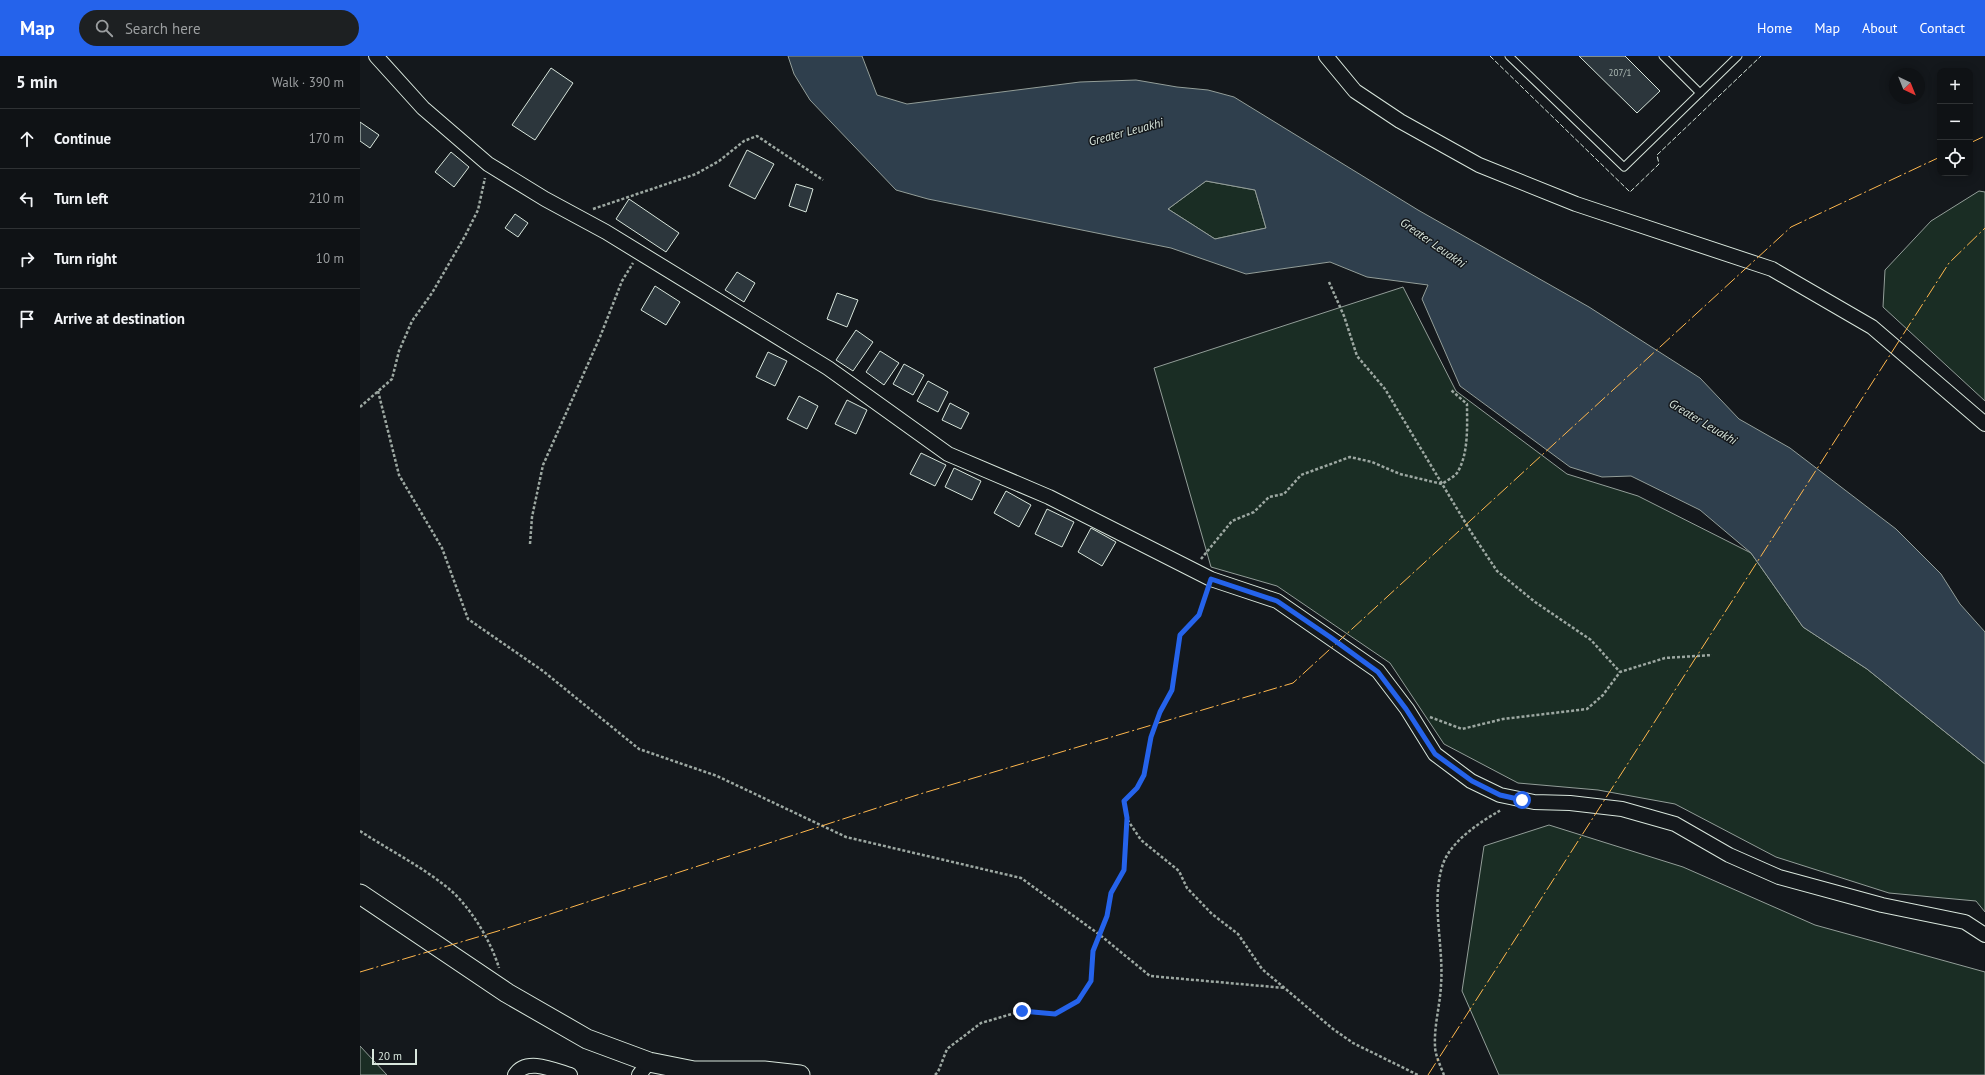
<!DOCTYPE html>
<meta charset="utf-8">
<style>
:root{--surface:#0f1215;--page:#1d2022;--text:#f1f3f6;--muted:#9b9ea0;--line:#2f3234;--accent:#2563eb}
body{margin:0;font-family:"PT Sans",sans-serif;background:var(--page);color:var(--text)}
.controls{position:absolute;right:12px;top:12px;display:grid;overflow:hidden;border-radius:8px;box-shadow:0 2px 10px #0003}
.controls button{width:36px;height:36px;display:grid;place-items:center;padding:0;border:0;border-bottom:1px solid var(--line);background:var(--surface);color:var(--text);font:20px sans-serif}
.compass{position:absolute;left:1529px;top:12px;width:36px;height:36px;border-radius:50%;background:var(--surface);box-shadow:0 2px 10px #0003;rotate:137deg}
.scale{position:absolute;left:12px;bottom:10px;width:45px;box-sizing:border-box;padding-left:4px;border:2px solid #d8e6dc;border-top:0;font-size:11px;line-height:14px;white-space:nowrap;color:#d8e6dc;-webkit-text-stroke:3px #14181c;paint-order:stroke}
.stop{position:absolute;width:12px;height:12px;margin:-9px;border:3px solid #2563eb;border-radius:50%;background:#fff}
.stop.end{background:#2563eb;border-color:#fff;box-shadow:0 1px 4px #0008}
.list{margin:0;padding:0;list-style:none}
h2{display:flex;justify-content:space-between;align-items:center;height:52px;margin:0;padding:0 16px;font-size:17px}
h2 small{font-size:13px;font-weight:400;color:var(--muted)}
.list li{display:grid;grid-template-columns:26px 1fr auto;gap:12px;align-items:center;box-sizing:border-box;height:60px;padding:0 16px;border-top:1px solid var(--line)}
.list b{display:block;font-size:15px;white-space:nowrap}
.list em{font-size:13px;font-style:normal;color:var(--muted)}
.icon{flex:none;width:22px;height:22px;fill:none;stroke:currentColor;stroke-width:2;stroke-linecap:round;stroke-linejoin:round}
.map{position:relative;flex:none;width:1625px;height:1019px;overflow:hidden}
header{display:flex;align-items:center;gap:24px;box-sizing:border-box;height:56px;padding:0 20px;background:var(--accent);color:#fff}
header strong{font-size:19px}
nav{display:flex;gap:22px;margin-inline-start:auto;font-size:14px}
.search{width:280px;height:36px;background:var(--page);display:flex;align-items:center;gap:10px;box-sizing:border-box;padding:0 14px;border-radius:22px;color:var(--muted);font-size:15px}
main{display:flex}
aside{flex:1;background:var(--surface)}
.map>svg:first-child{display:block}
</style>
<header>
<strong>Map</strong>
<div class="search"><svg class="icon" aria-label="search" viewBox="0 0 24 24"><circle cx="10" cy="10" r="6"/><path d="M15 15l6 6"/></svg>Search here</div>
<nav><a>Home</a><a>Map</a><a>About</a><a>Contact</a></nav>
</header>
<main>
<aside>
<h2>5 min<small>Walk · 390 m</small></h2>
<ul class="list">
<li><svg class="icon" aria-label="ahead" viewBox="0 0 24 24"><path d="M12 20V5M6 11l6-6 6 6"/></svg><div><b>Continue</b></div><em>170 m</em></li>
<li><svg class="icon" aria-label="left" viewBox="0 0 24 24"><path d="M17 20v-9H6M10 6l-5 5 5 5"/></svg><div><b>Turn left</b></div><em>210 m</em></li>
<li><svg class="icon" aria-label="right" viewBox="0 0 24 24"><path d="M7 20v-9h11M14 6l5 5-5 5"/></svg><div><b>Turn right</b></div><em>10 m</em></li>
<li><svg class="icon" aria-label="arrive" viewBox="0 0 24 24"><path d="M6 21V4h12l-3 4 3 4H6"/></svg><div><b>Arrive at destination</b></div></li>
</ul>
</aside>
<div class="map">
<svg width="1625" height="1019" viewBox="0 0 1625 1019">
<rect width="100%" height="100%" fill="#14181c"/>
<g fill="#1a2d24" stroke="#939e99">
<polygon points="846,125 895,134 906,172 855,183 808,153"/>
<polygon points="1619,135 1625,136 1625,345 1523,251 1525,214 1571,165"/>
<polygon points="1043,231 1096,335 1207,418 1278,440 1391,497 1443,571 1507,613 1625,708 1625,856 1616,845 1529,837 1416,801 1315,748 1238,734 1158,727 1084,688 1030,607 917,530 851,511 794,312"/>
<polygon points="1189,769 1323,811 1455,869 1625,916 1625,1019 1139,1019 1102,935 1124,790"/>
<polygon points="0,990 27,1019 0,1019"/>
</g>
<path fill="#2f3f4d" stroke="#939e99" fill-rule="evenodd" d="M428,0h74l15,39 30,9 173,-22 56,-2 41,7 31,3 26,7 184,113 171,97 111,71 39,41 51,29 106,81 45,45 19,30 25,28v132l-118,-95 -64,-42 -52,-74 -51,-43 -69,-34 -29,1 -32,-10 -110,-81 -38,-87 6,-14 -61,-8 -37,-15 -84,12 -75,-26 -243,-49 -32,-9 -86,-90 -16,-26zM846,125l49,9 11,38 -51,11 -47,-30z"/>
<g fill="#2c363c" stroke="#d8e6dc">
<polygon points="1219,0 1265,0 1300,35 1277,57"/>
<polygon points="191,12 213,27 175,84 152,69"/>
<polygon points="0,66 19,79 10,92 0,85"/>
<polygon points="387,94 414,108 395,143 369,130"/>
<polygon points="91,96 109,111 94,131 75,116"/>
<polygon points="436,128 453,133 446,156 429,150"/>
<polygon points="269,143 319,177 306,196 256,163"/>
<polygon points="155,158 168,167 158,181 145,172"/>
<polygon points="377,216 395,227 384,246 365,234"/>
<polygon points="295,230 320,246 306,269 281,254"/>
<polygon points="477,237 498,244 487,271 467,263"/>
<polygon points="496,274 513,286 493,315 476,304"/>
<polygon points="520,295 539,307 524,329 506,316"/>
<polygon points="408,296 427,305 415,330 396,321"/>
<polygon points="544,308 564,319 553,339 533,328"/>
<polygon points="568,325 588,336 578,356 557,345"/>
<polygon points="439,340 458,350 447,373 427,363"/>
<polygon points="487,344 507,354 496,378 475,368"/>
<polygon points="590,347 609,357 601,373 582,364"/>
<polygon points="561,397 586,409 575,430 550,418"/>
<polygon points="594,412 621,425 612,444 585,431"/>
<polygon points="646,435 671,449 659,471 634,457"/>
<polygon points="687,453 714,466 702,491 675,478"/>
<polygon points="731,472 756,486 742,510 718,496"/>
</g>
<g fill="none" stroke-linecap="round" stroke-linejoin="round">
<defs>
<g id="service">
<polyline points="1149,0 1264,111 1378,0"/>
<polyline points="1303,0 1340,37"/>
</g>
<g id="minor">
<polyline points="16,0 63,52 128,108 185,143 246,176 468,312 588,398 689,441 851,523 917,545 1018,615 1047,653 1075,698 1111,725 1140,739 1174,746 1210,747 1262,753 1315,768 1369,799 1419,821 1522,849 1605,866 1625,879"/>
<polyline points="966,0 995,35 1040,65 1119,109 1216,148 1412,213 1512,271 1625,368"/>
<path d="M155,1019c11,-18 39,-5 55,0"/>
<polyline points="279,1019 289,1006"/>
</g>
<polyline id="secondary" points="0,838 147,937 227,983 289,1006 334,1015 404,1015 440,1019"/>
</defs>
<use href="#service" stroke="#d8e6dc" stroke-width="9"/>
<use href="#minor" stroke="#d8e6dc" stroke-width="16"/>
<use href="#secondary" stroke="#d8e6dc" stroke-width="21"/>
<g stroke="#9da8a2" stroke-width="2.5" stroke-dasharray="3 2" stroke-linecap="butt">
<polyline points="233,153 336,118 359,105 384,85 397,80 463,124"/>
<polyline points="969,226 984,260 997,300 1025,333 1111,476 1137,515 1175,546 1231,584 1260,616"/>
<polyline points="18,335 39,419 82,492 108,563 183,615 279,693 357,720 486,781 661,822 740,879 790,920 925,932"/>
<polyline points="0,351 32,323 39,295 52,265 72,237 105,180 118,154 125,122"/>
<polyline points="170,488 172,461 183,409 240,281 262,225 273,207"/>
<path d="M841,503l31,-38 22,-9 15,-15 15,-3 17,-19 49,-18 22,5 28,12 42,10c4,-3 12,-7 15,-11 12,-19 10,-48 10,-69l-16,-14"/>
<polyline points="847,536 839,559 820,579 812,634 800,656 791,681 784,719 777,732 764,745 767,763 781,784 819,815 827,832 852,858 878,878 902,913 973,973 993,987 1058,1019"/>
<polyline points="1070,661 1102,673 1143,663 1227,653 1243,639 1260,616 1305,602 1352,599"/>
<path d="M0,775c29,19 61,35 88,57 22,18 43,53 51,80"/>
<polyline points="575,1019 578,1016 587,993 621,967 662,955 695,958 718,945 731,925 733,895 747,860 751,837 764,815 767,764"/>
<path d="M1084,1019c-3,-8 -9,-20 -9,-29 -1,-21 5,-40 6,-61 3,-39 -10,-80 1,-118 7,-25 38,-45 59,-57"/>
</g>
<use href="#service" stroke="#14181c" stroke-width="7"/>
<use href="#minor" stroke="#14181c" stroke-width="14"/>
<use href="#secondary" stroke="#14181c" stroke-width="19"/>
<polyline stroke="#d8e6dc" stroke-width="1" stroke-dasharray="5 2" stroke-linecap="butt" points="1130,0 1270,136 1299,108 1297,99 1401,0"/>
<g stroke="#ffb74d" stroke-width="1" stroke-dasharray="14 3 2 3" stroke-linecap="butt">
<polyline points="1610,87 1625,80"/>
<polyline points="0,916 138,875 560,738 933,627 1431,171 1580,101"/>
<polyline points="1068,1019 1589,207 1625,172"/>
</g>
</g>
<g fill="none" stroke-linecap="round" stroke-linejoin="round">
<polyline stroke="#2563eb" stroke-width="5" points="662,955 695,958 718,945 731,925 733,895 747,860 751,837 764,814 767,762 764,745 777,732 784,719 791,681 800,656 812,634 820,579 839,559 851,523 917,545 970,581 1018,616 1046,653 1075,698 1112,725 1140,739 1162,744"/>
</g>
<g text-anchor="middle" stroke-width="3" stroke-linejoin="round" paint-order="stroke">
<g font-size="9" fill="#adbab4">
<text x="1260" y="20">207/1</text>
</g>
<g font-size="12" font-style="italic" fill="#d8e6dc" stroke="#14181c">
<text transform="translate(766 76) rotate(-15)" y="4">Greater Leuakhi</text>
<text transform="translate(1073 187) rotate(35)" y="4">Greater Leuakhi</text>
<text transform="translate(1343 366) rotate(31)" y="4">Greater Leuakhi</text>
</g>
</g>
</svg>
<div class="controls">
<button>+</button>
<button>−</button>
<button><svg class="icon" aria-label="locate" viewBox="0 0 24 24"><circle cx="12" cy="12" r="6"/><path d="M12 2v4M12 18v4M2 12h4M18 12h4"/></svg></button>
</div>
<svg class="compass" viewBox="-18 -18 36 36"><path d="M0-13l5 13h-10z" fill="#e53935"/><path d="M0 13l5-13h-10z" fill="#9b9ea0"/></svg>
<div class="scale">20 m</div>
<div class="stop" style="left:1162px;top:744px"></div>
<div class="stop end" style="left:662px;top:955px"></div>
</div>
</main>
